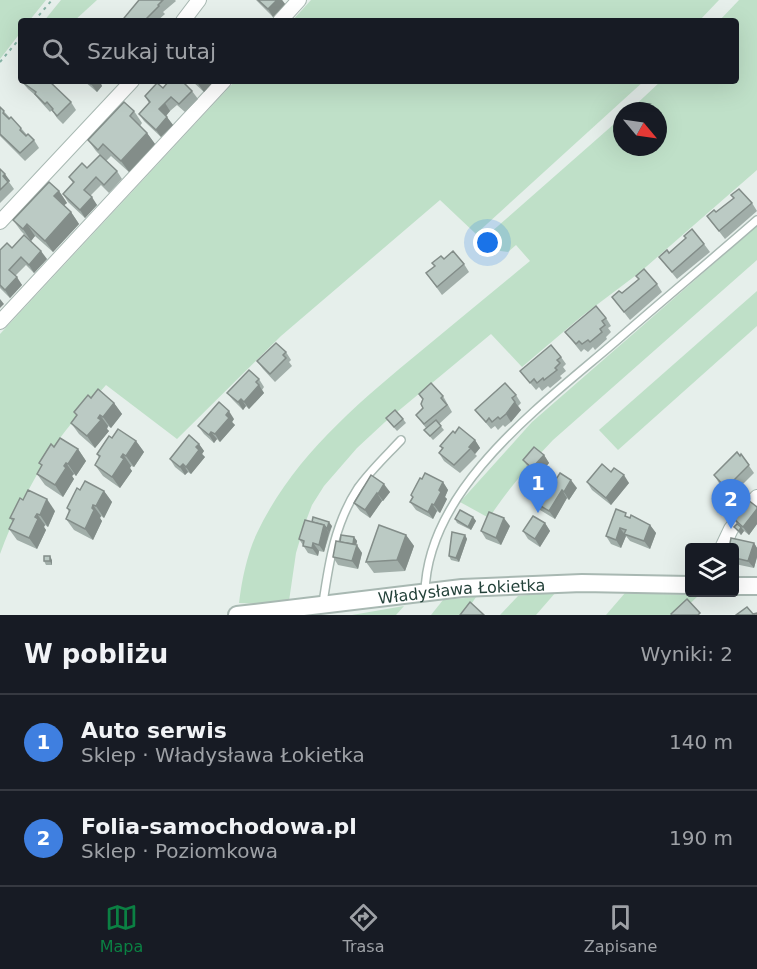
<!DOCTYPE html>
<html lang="pl">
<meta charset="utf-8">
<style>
:root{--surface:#171b24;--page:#242831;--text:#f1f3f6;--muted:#9ea1a6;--line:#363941;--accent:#0b8043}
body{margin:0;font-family:"DejaVu Sans",sans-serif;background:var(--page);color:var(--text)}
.controls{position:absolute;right:18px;bottom:18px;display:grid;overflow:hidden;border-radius:6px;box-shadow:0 6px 24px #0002}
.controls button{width:54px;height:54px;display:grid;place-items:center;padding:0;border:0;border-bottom:2px solid var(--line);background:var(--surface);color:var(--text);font:30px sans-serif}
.compass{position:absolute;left:613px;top:102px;width:54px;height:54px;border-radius:50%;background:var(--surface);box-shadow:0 6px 24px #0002;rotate:119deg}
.you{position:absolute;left:488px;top:243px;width:21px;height:21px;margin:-15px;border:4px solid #fff;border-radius:50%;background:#1a73e8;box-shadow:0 0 0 9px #1a73e833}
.badge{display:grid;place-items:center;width:39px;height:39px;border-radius:50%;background:var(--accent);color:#fff;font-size:20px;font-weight:700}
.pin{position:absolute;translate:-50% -50px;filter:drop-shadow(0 2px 3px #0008)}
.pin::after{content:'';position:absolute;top:32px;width:21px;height:18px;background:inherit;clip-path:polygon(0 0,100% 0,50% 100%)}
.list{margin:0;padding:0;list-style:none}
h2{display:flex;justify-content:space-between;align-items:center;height:78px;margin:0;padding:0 24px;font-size:26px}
h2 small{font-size:20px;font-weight:400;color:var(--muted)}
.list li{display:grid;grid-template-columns:39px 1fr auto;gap:18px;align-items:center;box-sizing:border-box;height:96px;padding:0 24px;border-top:2px solid var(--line)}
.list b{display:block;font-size:22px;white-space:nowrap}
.list p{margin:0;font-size:20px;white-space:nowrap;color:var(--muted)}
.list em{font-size:20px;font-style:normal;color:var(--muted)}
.icon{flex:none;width:33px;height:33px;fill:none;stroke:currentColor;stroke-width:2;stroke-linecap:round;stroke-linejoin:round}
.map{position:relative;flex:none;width:757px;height:615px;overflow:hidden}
.search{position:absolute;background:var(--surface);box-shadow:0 6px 24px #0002;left:18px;right:18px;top:18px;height:66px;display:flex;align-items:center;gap:15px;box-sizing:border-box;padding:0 21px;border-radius:6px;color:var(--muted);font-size:22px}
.sheet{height:270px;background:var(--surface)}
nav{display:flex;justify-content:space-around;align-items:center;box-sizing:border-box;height:84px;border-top:2px solid var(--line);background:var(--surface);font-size:16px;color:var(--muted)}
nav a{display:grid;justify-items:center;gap:3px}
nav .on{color:var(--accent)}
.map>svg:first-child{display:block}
</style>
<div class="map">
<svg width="757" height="615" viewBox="0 0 757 615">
<rect width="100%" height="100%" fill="#e6efeb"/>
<g fill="#bfe0c8">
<polygon points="0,0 46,0 29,21 21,21 21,32 0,59"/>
<polygon points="61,0 97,0 74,21 44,21"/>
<polygon points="311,0 719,0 699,21 292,21"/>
<path d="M739,0h18v170l-118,103 -57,43 -60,51 -31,-33 -106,88 -28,26 -33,38 -12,19 -8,21 -8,27 -7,48 -26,3 -24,-1c3,-24 8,-49 18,-70 36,-76 101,-130 164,-182 36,-30 73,-60 109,-90l-14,-16 -8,7 -15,-2 -11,-10 140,-123v30h36v-36h-29l32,-30h75v-60h-17z"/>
<path d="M235,81h409l-168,153 -36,-34 -159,136 -104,103 -71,-54c-15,17 -32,34 -46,53 -25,36 -45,75 -60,116v-220z"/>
<path d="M757,226v34l-204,180c-24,25 -45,49 -64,78l-29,-16 72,-80z"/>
<polygon points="757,291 757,326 618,450 599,430"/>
<polygon points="556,592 536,615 500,615 518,596"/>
<polygon points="625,593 693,595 698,596 678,615 606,615"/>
<polygon points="476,597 464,615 431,615 443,600"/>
<polygon points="404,606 396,615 352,615"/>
</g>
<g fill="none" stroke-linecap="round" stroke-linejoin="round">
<defs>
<g id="service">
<path d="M425,593c2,-105 118,-189 190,-251 47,-41 95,-81 142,-122"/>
<path d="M323,603c6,-41 12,-80 35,-115 12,-17 29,-33 43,-48"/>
</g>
<g id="minor">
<polyline points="183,21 199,0"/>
<polyline points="280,21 299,0"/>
<polyline points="0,222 132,81"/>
<polyline points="0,322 224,81"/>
<polyline points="722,548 731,529 757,497"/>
</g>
<g id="tertiary">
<polyline points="734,586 757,586"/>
<path id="s1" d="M237,615l225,-27 120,-5 108,2"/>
</g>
</defs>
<use href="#service" stroke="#a8b8b2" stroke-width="10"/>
<use href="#minor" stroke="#a8b8b2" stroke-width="16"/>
<use href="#tertiary" stroke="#a8b8b2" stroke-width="20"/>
<g stroke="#86b3a5" stroke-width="2" stroke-dasharray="3 4.5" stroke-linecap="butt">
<polyline points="34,21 52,0"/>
<polyline points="0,62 21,37"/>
</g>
<use href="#service" stroke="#fff" stroke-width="7"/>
<use href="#minor" stroke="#fff" stroke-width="14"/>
<use href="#tertiary" stroke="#fff" stroke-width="16"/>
</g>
<g fill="#a1aea9">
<polygon points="139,0 175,0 176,1 163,12 165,14 157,21 126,21 124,18"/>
<polygon points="256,0 282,0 285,4 273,17"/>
<polygon points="84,81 103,81 101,84 102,86 97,92"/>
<polygon points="192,81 214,81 204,92"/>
<polygon points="22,82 71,102 76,110 63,124 57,118 52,110 50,112 40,101 35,95 28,89"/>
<polygon points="163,88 192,91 198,99 185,112 177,105 170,111 166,116 173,125 161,137 144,121 139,114 149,103 145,96"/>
<polygon points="0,107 10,118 21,128 27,135 34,140 39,148 25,161 0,136"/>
<polygon points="134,111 142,123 140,126 147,133 155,144 129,172 111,156 106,161 96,151 88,140"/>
<polygon points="0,169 10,181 9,182 14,189 0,203"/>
<polygon points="117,171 122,179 109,193 101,185 90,196 97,205 85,218 68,202 63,194 73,183 69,177"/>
<polygon points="59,191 67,203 64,205 71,212 79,224 53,252 35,236 31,241 21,231 13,220"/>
<polygon points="752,203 757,211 725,239 707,216 716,212"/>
<polygon points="704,244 710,252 677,279 659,257 669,253"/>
<polygon points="12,248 47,259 34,273 26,265 15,276 22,285 10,298 0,288 0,250"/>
<polygon points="444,259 464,264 469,272 442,295 426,273"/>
<polygon points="657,284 662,292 630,320 612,297 622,293"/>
<polygon points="606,318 611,326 608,328 611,332 606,337 607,339 595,350 593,347 588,352 584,349 581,352 565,332"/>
<polygon points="286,352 291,360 289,362 292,366 275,382 263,369 257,361"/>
<polygon points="561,357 566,364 563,367 566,371 560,376 562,378 550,388 548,386 542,391 539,387 536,390 520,371"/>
<polygon points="259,379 264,387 262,390 264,393 249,409 246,406 243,410 233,400 227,393"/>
<polygon points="419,394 443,396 452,412 439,424 444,430 433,440 424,430 426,428 416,415 423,408 423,400"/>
<polygon points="516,395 521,403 518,406 521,410 511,422 505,427 503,425 498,430 495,426 491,429 475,410"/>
<polygon points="91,398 114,403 122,414 111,428 108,426 107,429 109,431 95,448 79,434 71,423 77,416 74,412"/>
<polygon points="234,419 232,422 235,425 220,442 217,439 214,443 204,434 198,426"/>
<polygon points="403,419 406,423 397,431 389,422"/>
<polygon points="455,433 475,440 480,448 475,454 477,456 460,473 444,461 439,453 442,449 440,446"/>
<polygon points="112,438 136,441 144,452 134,467 131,466 130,468 132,471 120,488 103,476 95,465 99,458 97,454"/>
<polygon points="199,444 204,451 202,454 205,457 191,474 188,472 185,475 175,467 170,459"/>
<polygon points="54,447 78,449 86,461 76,476 74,474 72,476 74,479 63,497 45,485 37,474 42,467 39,463"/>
<polygon points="741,454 754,473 731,496 719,483 714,475"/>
<polygon points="544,455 549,463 538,476 528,467 523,460"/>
<polygon points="611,472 629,483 611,505 592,490 587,482"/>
<polygon points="371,475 390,492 383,501 382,501 370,518 360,511 354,503"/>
<polygon points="422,479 443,482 448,490 445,497 447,499 440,513 437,511 433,519 416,510 410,502 413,498 411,495"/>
<polygon points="553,484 577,488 569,500 567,498 555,519 540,510 534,502"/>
<polygon points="80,490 104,491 112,502 104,518 101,516 100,518 102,521 93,540 74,530 66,519 69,512 67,508"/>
<polygon points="757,507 757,524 749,535 744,531 741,535 737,531 734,527 737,524 734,519"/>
<polygon points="55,511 48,527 45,525 44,527 46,530 37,549 17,540 9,529 13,522 10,518"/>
<polygon points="473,517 476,521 471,530 457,523 455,519"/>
<polygon points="629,518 650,525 656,533 650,549 630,541 626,536 621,548 611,544 606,536"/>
<polygon points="312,522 332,526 324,552 319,551 318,556 308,553 299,539"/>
<polygon points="545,523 550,531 540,547 528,539 523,531"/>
<polygon points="510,526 501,545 486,539 481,531"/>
<polygon points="406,535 414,546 405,571 374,573 366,562"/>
<polygon points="465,535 467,539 459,562 451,560 449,556"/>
<polygon points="354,537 357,541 356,545 362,553 358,569 338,565 333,557"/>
<polygon points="754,543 757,548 757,557 754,568 735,564 735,548"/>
<polygon points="52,560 52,565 46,565 44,561"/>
</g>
<g fill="#838d89">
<polygon points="277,0 282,0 285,4 273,17 268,9"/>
<polygon points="95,81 103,81 101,84 102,86 97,92 91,84"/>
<polygon points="196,81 214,81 204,92"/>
<polygon points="165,103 170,111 165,117 159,109"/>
<polygon points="167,117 173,125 161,137 156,130"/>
<polygon points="147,133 155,144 129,172 121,161"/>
<polygon points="5,174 10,181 9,182 3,176"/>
<polygon points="59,191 67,203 62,207 54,196"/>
<polygon points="92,197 97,205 85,218 80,210"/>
<polygon points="71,212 79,224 53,252 45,241"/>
<polygon points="27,224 35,236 31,241 23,229"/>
<polygon points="41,251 47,259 34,273 29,265"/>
<polygon points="17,277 22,285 10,298 5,290"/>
<polygon points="0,299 4,304 0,308"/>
<polygon points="259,385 264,393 249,409 244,402"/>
<polygon points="241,399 246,406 243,410 238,402"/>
<polygon points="515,402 521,410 511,422 506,414"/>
<polygon points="114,403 122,414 111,428 103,417"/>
<polygon points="229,411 234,419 232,422 235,425 220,442 215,434"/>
<polygon points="100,415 108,426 107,429 109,431 95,448 87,436"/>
<polygon points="211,432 217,439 214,443 209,435"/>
<polygon points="475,440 480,448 475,454 469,447"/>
<polygon points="136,441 144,452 134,467 126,456"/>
<polygon points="199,444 204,451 202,454 205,457 191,474 186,467 196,447"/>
<polygon points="78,449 86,461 76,476 68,464"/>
<polygon points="123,454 131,466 130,468 132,471 120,488 112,477"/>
<polygon points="544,455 549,463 538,476 532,468"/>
<polygon points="66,463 74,474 72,476 74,479 63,497 55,485"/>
<polygon points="183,464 188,472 185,475 180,467"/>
<polygon points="624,475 629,483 611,505 606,498"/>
<polygon points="571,480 577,488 569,500 564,492"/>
<polygon points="443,482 448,490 445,497 447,499 440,513 434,505 439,490"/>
<polygon points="384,484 390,492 383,501 378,494"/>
<polygon points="562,490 567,498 555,519 549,511"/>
<polygon points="104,491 112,502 104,518 96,506"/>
<polygon points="377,493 382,501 370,518 365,510"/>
<polygon points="47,499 55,511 48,527 40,515"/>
<polygon points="432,504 437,511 433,519 428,512"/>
<polygon points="93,505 101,516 100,518 102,521 93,540 85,529"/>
<polygon points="757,509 757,524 749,535 743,527"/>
<polygon points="37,514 45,525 44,527 46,530 37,549 29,538"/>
<polygon points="473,517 476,521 471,530 468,527"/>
<polygon points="504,518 510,526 501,545 496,538"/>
<polygon points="329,522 332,526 329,533 327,529"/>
<polygon points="545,523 550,531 540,547 535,539"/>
<polygon points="324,525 329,533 324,552 319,545"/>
<polygon points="650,525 656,533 650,549 644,541"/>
<polygon points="741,527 744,531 741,535 739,531"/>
<polygon points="620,528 626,536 621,548 616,540"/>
<polygon points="406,535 414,546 405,571 397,560"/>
<polygon points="465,535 467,539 459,562 456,558"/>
<polygon points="354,537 357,541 355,551 352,547"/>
<polygon points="313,543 319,551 318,556 312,548"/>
<polygon points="754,543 757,548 757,557 754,568 748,561"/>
<polygon points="357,545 362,553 358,569 352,561"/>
<polygon points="50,556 52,560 52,565 50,561"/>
</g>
<g fill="#bbcac4" stroke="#838d89" stroke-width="1.5">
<polygon points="139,0 163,0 158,5 159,6 144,21 128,21 124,18"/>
<polygon points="258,0 277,0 268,9"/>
<polygon points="23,81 49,81 71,102 57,116 52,110 53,109 47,102 45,104 35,94 36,92 22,82"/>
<polygon points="87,81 95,81 91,84"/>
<polygon points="169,81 182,81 192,91 179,104 171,97 159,109 167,117 156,130 139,114 150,102 145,96 157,83 163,88"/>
<polygon points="124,102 134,111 130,116 147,133 121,161 103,144 98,150 88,140"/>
<polygon points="0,107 4,111 3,113 9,119 11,117 21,128 20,130 26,136 28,134 34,140 20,153 0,134"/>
<polygon points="100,155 117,171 104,185 96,177 84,190 92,197 80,210 63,194 74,182 69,177 82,163 87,168"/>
<polygon points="0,169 5,174 3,176 8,182 0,190"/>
<polygon points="49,182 59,191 54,196 71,212 45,241 27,224 23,229 13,220"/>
<polygon points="739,189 752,203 719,231 707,216 714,210 716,212 734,198 731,195"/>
<polygon points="692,229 704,244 672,272 659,257 667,250 669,253 678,245 686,238 684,236"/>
<polygon points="24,235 41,251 29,265 21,257 9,270 17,277 5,290 0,285 0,250 7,243 12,248"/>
<polygon points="453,251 464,264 437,287 426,273 435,266 432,263 441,256 444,259"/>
<polygon points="644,269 657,284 624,312 612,297 619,291 622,293 639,279 636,276"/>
<polygon points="596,306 606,318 602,321 605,325 600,329 602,332 590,342 588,340 582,344 579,341 576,344 565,332"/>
<polygon points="276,343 286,352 283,355 286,358 270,374 257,361"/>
<polygon points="551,345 561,357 557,360 560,363 555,368 557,370 544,380 543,378 537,383 534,379 530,383 520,371"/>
<polygon points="249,370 259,379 256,382 259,385 244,402 241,399 238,402 227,393"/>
<polygon points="431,383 443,396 441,398 447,405 424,424 416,415 423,408 421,404 423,399 419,394"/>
<polygon points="505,383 516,395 512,398 515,402 506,414 500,419 498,417 492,422 489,418 486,422 475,410"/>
<polygon points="98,389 114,403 103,417 100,415 98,418 101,420 87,436 71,423 77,415 74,412 88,395 91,398"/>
<polygon points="219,402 229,411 226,415 229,418 215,434 211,432 209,435 198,426"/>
<polygon points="395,410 403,419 394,427 386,418"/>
<polygon points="436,420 441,426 430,436 424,430"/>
<polygon points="459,427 475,440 469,447 471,448 454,465 439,453 443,448 440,446 446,439 453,431 455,433"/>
<polygon points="118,429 136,441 126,456 123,454 121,457 124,459 112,477 95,465 100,456 97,454 109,436 112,438"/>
<polygon points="189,435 199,444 196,447 199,450 186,467 183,464 180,467 170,459"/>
<polygon points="60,438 78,449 68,464 66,463 64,466 66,468 55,485 37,474 42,465 39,463 51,444 54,447"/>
<polygon points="534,447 544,455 532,468 523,460"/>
<polygon points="737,452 740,456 741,454 749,465 726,488 714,475"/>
<polygon points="602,464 611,472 614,468 624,475 606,498 587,482"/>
<polygon points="425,473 443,482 439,490 441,492 434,505 432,504 428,512 410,502 413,497 411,495 420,478 422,479"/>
<polygon points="560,473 571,480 564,492 562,490 549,511 534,502 548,480 553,484"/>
<polygon points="371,475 384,484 378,494 377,493 365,510 354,503"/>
<polygon points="85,481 104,491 96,506 93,505 92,508 94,510 85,529 66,519 70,510 67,508 77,488 80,490"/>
<polygon points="28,490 47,499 40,515 37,514 35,517 38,519 29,538 9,529 14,519 10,518 20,498 23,500"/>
<polygon points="748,500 757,507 757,509 743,527 734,519"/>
<polygon points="616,509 626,513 625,516 630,518 631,515 650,525 644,541 624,534 626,530 620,528 616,540 606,536"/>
<polygon points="460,510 473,517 468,527 455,519"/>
<polygon points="489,512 504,518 496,538 481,531"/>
<polygon points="533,516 545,523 535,539 523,531"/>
<polygon points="313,517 329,522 327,529 324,525 312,522"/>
<polygon points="305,520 324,525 319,545 313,543 312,548 303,546 304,541 299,539"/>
<polygon points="737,524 741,527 739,531 734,527"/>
<polygon points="379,525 406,535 397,560 366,562"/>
<polygon points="452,532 465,535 456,558 449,556"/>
<polygon points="341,535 354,537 353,544 340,542"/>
<polygon points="731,538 754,543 748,561 735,558 735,548 729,548"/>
<polygon points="336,541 357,545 352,561 333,557"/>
<rect x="44" y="556" width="6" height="5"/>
<polygon points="687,599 700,613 698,615 672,615 671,614"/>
<polygon points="470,602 484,615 460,615"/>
<polygon points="747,607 753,614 757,613 757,615 736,615"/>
</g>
<g text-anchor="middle" stroke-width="6" stroke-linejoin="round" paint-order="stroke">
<g font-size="16" fill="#24423a" stroke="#f7fbf9">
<text dy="6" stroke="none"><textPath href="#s1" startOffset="226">Władysława Łokietka</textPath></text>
</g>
</g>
</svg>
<div class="controls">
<button><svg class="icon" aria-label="layers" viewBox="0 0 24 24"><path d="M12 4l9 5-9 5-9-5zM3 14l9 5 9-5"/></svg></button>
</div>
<svg class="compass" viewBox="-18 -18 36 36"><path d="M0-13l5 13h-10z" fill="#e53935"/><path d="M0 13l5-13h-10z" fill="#9ea1a6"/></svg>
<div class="you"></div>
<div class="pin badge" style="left:538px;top:513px;background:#3f7fe0">1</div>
<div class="pin badge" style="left:731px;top:529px;background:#3f7fe0">2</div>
<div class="search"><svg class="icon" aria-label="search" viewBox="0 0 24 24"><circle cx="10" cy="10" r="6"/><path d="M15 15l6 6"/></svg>Szukaj tutaj</div>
</div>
<section class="sheet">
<h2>W pobliżu<small>Wyniki: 2</small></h2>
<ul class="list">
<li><span class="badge" style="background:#3f7fe0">1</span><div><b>Auto serwis</b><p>Sklep · Władysława Łokietka</p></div><em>140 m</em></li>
<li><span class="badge" style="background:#3f7fe0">2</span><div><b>Folia-samochodowa.pl</b><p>Sklep · Poziomkowa</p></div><em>190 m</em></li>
</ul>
</section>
<nav>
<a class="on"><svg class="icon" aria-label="map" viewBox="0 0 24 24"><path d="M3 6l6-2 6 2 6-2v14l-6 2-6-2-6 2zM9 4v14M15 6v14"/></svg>Mapa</a>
<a><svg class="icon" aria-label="directions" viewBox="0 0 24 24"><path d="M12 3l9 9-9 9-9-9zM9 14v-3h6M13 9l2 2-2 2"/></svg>Trasa</a>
<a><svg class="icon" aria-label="saved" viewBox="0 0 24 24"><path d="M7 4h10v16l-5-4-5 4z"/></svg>Zapisane</a>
</nav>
